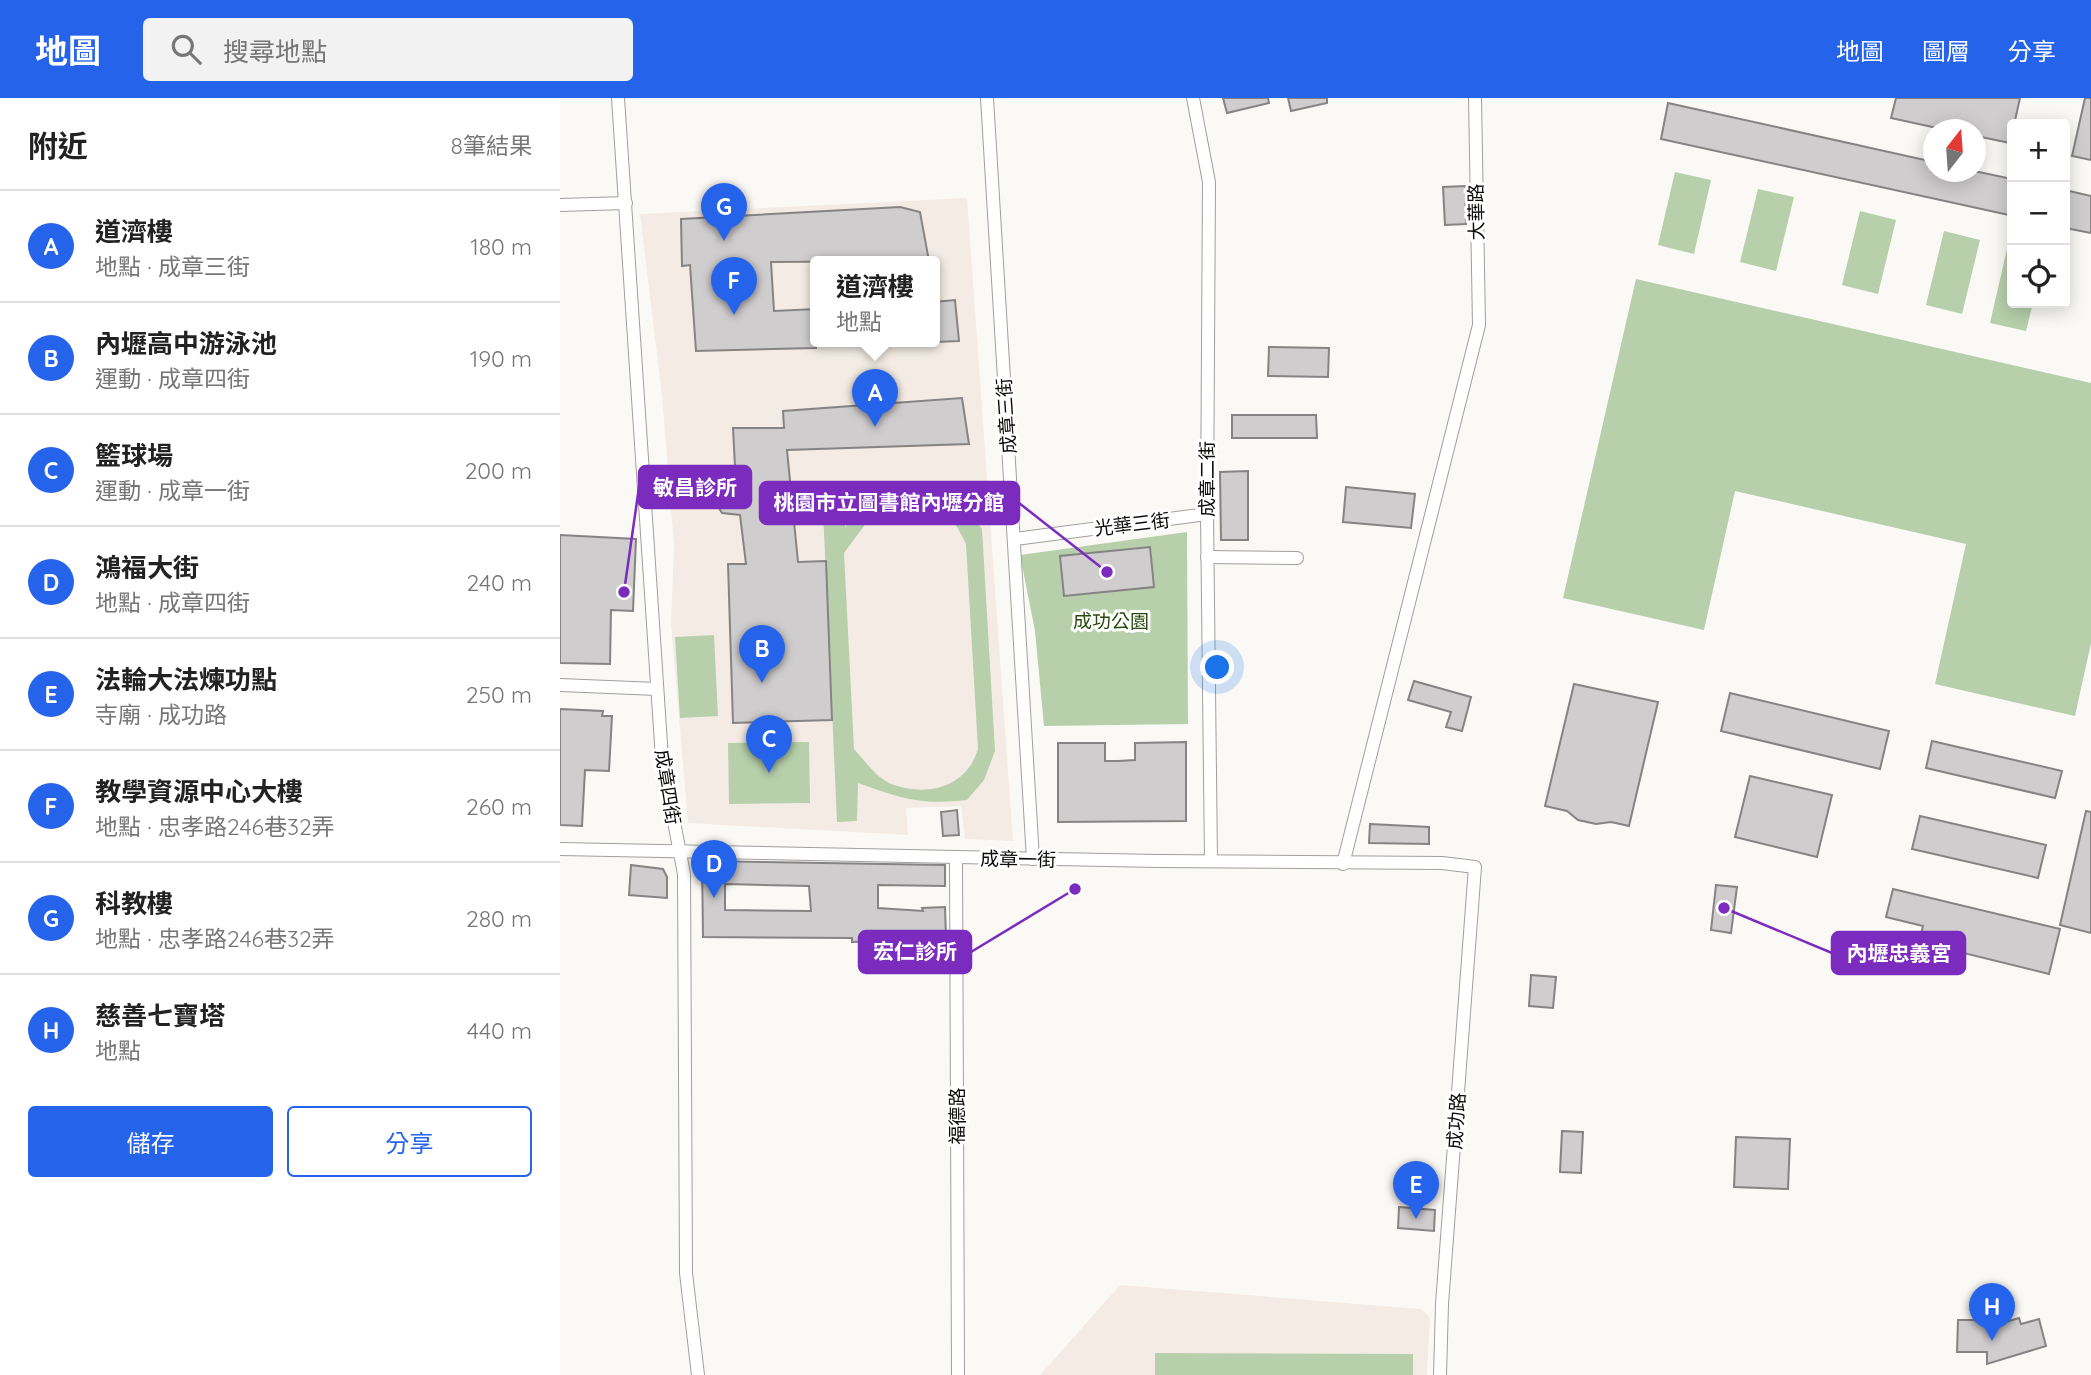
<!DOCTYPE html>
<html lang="zh-TW">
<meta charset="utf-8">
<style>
:root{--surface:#fff;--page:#f2f2f2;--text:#222;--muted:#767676;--line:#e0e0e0;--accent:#2563eb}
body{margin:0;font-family:Quicksand,"Noto Sans TC",sans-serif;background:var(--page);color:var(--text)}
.controls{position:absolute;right:21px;top:21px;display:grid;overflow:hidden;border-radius:7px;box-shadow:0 4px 18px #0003}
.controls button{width:63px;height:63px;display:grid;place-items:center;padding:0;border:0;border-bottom:2px solid var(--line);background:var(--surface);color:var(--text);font:35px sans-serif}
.compass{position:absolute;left:1363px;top:21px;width:63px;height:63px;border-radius:50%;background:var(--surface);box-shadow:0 4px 18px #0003;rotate:17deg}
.you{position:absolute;left:658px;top:570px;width:24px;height:24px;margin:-18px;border:5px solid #fff;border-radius:50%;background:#1a73e8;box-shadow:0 0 0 10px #1a73e833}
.badge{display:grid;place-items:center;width:46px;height:46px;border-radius:50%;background:var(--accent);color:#fff;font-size:23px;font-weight:700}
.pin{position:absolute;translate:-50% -58px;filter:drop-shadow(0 2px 4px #0008)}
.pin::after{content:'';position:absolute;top:37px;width:24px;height:21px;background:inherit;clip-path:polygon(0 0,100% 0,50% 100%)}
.popup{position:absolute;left:250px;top:158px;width:130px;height:91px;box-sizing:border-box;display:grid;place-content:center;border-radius:7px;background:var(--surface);filter:drop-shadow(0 2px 5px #0005);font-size:23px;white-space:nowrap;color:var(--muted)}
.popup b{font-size:26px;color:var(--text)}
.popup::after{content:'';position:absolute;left:50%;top:100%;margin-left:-14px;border:14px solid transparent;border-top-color:var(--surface)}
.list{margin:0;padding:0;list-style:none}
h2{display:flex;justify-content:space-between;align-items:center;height:91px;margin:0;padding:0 28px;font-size:30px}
h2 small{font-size:23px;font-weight:400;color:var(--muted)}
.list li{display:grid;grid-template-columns:46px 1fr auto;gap:21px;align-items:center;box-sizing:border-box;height:112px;padding:0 28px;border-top:2px solid var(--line)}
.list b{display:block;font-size:26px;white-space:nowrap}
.list p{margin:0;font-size:23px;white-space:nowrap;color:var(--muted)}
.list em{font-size:23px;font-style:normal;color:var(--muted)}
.actions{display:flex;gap:14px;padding:21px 28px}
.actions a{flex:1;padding:16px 0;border:2px solid var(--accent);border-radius:7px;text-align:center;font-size:24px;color:var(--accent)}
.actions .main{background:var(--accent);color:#fff}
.icon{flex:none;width:38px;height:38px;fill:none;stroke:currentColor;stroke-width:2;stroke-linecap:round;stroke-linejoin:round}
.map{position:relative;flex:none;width:1531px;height:1277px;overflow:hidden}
header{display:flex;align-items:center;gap:42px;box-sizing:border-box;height:98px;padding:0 35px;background:var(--accent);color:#fff}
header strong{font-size:33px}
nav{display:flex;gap:38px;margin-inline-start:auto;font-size:24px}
.search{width:490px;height:63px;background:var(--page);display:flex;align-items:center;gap:18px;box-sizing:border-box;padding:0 24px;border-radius:7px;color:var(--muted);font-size:26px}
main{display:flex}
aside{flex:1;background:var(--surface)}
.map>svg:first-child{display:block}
</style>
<header>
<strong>地圖</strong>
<div class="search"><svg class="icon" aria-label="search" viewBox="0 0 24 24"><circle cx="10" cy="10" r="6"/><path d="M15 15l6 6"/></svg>搜尋地點</div>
<nav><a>地圖</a><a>圖層</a><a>分享</a></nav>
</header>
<main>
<aside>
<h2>附近<small>8筆結果</small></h2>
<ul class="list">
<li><span class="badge">A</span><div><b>道濟樓</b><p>地點 · 成章三街</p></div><em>180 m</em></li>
<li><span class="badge">B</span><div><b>內壢高中游泳池</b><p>運動 · 成章四街</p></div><em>190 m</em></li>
<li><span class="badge">C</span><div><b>籃球場</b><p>運動 · 成章一街</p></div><em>200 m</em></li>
<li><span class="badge">D</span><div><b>鴻福大街</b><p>地點 · 成章四街</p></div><em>240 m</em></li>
<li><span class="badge">E</span><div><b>法輪大法煉功點</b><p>寺廟 · 成功路</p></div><em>250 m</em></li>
<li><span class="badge">F</span><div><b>教學資源中心大樓</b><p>地點 · 忠孝路246巷32弄</p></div><em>260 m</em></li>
<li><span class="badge">G</span><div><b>科教樓</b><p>地點 · 忠孝路246巷32弄</p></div><em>280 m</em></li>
<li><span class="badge">H</span><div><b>慈善七寶塔</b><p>地點</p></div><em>440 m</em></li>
</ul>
<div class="actions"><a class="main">儲存</a><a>分享</a></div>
</aside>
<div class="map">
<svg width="1531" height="1277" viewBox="0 0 1531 1277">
<rect width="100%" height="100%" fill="#fbf9f6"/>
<g fill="#f4ece4" fill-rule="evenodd">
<path d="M407,100l46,643 -48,-2 -4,-33 -55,2 2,27 -220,-12 -17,-199 3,-79 -12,-149 -22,-182zM256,163h118v80h-118z"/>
<polygon points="560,1187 861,1211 870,1219 867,1277 480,1277"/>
</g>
<g fill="#b7cfab" fill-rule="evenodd">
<polygon points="1115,74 1151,82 1134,156 1098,147"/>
<polygon points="1198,91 1234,99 1216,173 1180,164"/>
<polygon points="1300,113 1336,122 1318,196 1282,187"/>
<polygon points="1384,133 1420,142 1402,216 1366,207"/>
<polygon points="1447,151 1452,152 1452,205 1473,205 1466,233 1430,225"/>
<polygon points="1076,181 1531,285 1531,545 1515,618 1375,586 1406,446 1175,393 1144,532 1003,500"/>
<path d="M345,384c45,9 51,9 77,47l13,222 -11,29 -17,20c-46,5 -65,-1 -109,-17l-1,38 -20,1 -15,-334 23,-1v41l17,-32zM347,404c35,5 44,10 59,42l12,205c-11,37 -48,48 -84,36 -16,-5 -29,-24 -40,-36l-10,-196 26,-35 15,-11z"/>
<polygon points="627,434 628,626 484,628 475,533 460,457"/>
<polygon points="154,537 158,618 120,620 115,539"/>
<polygon points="249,644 250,705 169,706 168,645"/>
<polygon points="595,1255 853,1256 853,1277 595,1277"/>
</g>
<g fill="#d0cdce" stroke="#868385" stroke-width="2" fill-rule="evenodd">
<polygon points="663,0 708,0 709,5 667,15"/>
<polygon points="728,0 767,0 767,5 731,13"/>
<polygon points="1336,0 1460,0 1450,45 1416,38 1416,32 1386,32 1331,20"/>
<polygon points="1525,0 1531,0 1531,62 1512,58"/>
<polygon points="1108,5 1374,64 1374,74 1419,74 1452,81 1449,117 1101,41"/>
<polygon points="905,88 906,126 885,127 883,89"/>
<polygon points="1505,92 1531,98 1531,135 1505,130"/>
<polygon points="340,109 360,114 369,163 211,164 214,213 256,211 256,250 136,253 130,167 122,168 121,121"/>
<polygon points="395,202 399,243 374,244 374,204"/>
<polygon points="709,249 769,250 768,279 708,278"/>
<polygon points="402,300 409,346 227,352 238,464 266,463 272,622 173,625 168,466 186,466 180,417 162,415 150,396 160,377 175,369 173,330 224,330 223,313"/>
<polygon points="672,317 756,317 757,340 672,340"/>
<polygon points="688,373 688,442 661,442 660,374"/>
<polygon points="786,389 855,396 851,430 783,424"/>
<polygon points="0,437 76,441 73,513 51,512 50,566 0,565"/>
<polygon points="590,449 594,489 504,498 500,458"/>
<polygon points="854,583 911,599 902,633 886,629 891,614 848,602"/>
<polygon points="1014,586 1098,604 1069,728 1051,724 1036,726 1018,722 1007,713 985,708"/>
<polygon points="1170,595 1329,633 1320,671 1161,633"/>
<polygon points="0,611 43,613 42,618 52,618 49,673 25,672 22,728 0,727"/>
<polygon points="1372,643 1502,673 1495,700 1366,670"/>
<polygon points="626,644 626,723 498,724 498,645 545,645 545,663 558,663 575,662 575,645"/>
<polygon points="1190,678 1272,697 1257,759 1175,739"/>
<polygon points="397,712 399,737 383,738 381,714"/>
<polygon points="1526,713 1531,714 1531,835 1500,827"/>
<polygon points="1360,718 1486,747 1478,780 1352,751"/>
<polygon points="810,726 869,729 869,746 809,745"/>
<path d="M142,763l243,4v21l-67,-1v23l45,3 -1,-3 23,-1 1,32 -94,3v-4l-149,-1zM165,786l84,2 2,25 -86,-1z"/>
<polygon points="71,767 103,771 107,779 107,800 69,797"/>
<polygon points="1156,787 1177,789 1171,835 1151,832"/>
<polygon points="1333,791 1500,831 1489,876 1359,844 1363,828 1326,819"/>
<polygon points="971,877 996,879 993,910 969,908"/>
<polygon points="1002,1033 1023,1034 1021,1075 1000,1074"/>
<polygon points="1176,1039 1230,1041 1228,1091 1174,1089"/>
<polygon points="839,1109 875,1112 874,1133 838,1130"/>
<polygon points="1430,1216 1439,1226 1459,1220 1461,1226 1479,1221 1486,1248 1427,1266 1427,1254 1397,1254 1398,1222 1425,1222"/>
</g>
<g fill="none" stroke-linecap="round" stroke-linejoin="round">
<defs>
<g id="minor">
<polyline points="58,0 102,661 124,776 126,1175 138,1277"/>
<polyline points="427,0 473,761"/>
<polyline points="633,0 649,84 647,416 651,763"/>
<polyline points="0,107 66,105"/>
<polyline points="455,441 647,416"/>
<polyline points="647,459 737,460"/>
<polyline points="0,587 97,591"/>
<polyline points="0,751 599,763 882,765 915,769 882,1206 880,1277"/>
<polyline points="396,759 398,1277"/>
<polyline points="783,766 919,227 915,0"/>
</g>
</defs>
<use href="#minor" stroke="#a19f9d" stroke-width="14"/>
<use href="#minor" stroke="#fff" stroke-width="12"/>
</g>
<g text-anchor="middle" stroke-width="6" stroke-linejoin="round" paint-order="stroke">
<g font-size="19" fill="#0c0c0b" stroke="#fff">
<text transform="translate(916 114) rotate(-91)" y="7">大華路</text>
<text transform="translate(446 318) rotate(-94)" y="7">成章三街</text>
<text transform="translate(647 381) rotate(-90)" y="7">成章二街</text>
<text transform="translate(572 426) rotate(-7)" y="7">光華三街</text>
<text transform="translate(108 689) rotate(81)" y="7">成章四街</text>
<text transform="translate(458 761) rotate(1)" y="7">成章一街</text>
<text transform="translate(397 1018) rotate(-90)" y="7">福德路</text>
<text transform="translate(896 1023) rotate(-86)" y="7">成功路</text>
</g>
<g font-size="19" fill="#27490d" stroke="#fff">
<text x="551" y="530">成功公園</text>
</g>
</g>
<path fill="none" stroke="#7b2cbf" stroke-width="2.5" d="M64 494L79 389M547 474L459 405M515 791L411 854M1164 810L1272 855"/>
<g fill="#7b2cbf" stroke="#fff" stroke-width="2.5">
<circle cx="64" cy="494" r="7"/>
<circle cx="547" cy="474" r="7"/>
<circle cx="515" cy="791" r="7"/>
<circle cx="1164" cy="810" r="7"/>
</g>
<g fill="#7b2cbf" stroke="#7b2cbf" stroke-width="2.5">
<rect x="79" y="368" width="112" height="42" rx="7"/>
<rect x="200" y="384" width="259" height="42" rx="7"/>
<rect x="299" y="833" width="112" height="42" rx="7"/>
<rect x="1272" y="834" width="133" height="42" rx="7"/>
</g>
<g font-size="21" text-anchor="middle" font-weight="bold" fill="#fff">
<text x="135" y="397">敏昌診所</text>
<text x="329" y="412">桃園市立圖書館內壢分館</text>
<text x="355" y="861">宏仁診所</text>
<text x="1339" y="863">內壢忠義宮</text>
</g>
</svg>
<div class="controls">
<button>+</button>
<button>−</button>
<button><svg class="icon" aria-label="locate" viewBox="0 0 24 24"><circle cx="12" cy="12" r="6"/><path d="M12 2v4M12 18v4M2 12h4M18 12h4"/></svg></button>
</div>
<svg class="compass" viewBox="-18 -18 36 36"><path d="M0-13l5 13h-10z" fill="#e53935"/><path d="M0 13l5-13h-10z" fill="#767676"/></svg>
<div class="you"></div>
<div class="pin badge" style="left:315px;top:329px">A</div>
<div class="popup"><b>道濟樓</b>地點</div>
<div class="pin badge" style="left:202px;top:585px">B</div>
<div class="pin badge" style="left:209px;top:675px">C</div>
<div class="pin badge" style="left:154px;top:800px">D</div>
<div class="pin badge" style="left:856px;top:1121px">E</div>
<div class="pin badge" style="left:174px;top:217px">F</div>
<div class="pin badge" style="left:164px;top:143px">G</div>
<div class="pin badge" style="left:1432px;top:1243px">H</div>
</div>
</main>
